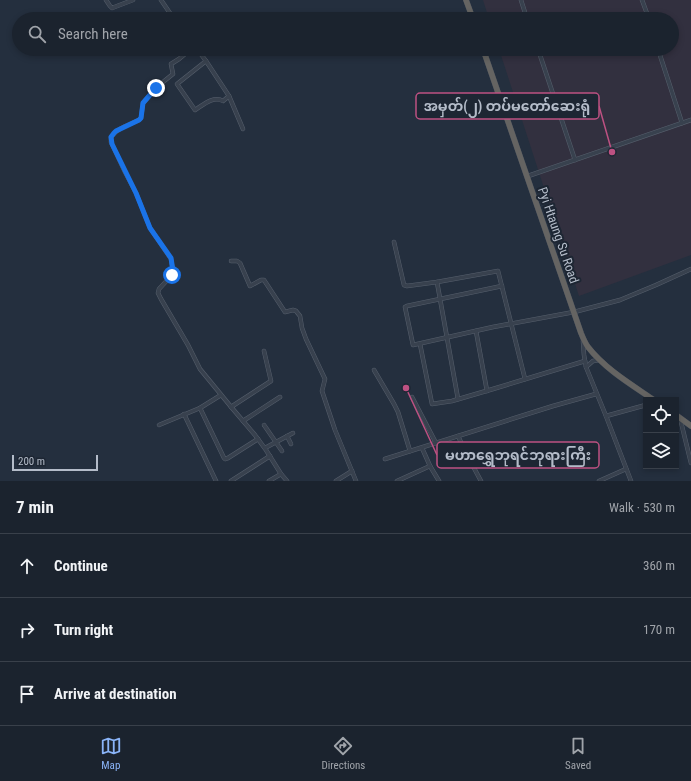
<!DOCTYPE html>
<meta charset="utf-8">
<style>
:root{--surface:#1b232e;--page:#282f3a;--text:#f1f3f6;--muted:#a0a4aa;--line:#39404a;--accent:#8ab4f8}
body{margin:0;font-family:"Roboto Condensed","Noto Sans Myanmar",sans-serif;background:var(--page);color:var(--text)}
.controls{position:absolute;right:12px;bottom:12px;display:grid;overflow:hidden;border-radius:0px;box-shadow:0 2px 6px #0003}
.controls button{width:36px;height:36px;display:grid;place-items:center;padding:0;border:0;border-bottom:1px solid var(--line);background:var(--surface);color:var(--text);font:20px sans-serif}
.scale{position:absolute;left:12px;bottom:10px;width:86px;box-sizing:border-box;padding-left:4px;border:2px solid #b4bcc9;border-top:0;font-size:11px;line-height:14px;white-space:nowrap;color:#b4bcc9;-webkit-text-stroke:3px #1d2633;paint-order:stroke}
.stop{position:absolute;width:12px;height:12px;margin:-9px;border:3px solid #1a73e8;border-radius:50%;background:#fff}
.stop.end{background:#1a73e8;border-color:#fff;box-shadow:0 1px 4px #0008}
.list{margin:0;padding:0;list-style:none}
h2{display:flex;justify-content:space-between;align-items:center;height:52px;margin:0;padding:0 16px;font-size:17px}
h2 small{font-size:13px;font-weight:400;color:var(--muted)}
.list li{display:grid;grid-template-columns:26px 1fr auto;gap:12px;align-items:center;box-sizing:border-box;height:64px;padding:0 16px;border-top:1px solid var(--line)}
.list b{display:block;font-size:15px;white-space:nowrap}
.list em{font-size:13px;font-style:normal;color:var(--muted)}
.icon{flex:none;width:22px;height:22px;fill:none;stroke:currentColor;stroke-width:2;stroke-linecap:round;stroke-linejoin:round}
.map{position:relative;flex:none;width:691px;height:481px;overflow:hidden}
.search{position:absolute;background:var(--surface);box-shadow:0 2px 6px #0003;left:12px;right:12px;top:12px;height:44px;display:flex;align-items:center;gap:10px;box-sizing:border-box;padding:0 14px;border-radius:22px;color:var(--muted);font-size:15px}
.sheet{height:244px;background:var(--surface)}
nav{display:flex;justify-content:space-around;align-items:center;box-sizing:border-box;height:56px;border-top:1px solid var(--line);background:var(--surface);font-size:11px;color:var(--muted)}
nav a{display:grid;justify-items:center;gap:2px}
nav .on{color:var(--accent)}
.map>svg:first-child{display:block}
</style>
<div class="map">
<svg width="691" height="481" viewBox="0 0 691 481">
<rect width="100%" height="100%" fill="#242f3e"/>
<polygon fill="#32303f" points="483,0 691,0 691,255 579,296 499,49 672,49 672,19 489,19"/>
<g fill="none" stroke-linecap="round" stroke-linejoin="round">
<defs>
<g id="minor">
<polyline points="106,0 110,6 112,8 133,0"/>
<polyline points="161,0 174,19"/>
<polyline points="521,0 527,19"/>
<polyline points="642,0 649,19"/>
<path d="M191,49l-12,10 -8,5 2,10 -15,12 -15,17 -2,15 -2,2c-10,5 -22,8 -28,17v5l14,30 11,21 14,35 21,31 2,12 -1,4 -13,14 -1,4 3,6 27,46 12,24 32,39 23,27 11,15 15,24 6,7"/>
<polyline points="197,49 206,61 229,96 243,129"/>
<polyline points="538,49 575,160"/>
<polyline points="658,49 682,123"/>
<path d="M206,61l-29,23 18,26c8,-5 19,-15 28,-9l6,-5"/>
<polyline points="528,176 691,120"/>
<polyline points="394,242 404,285 407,286 437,282 498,271 525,379"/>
<polyline points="231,261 237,261 240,263 250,286 261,280 264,280 285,312 293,310 296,311 300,316 302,328 306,339 325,379 322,391 335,430 356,481"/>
<polyline points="437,282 458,399"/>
<polyline points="502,286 407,306 405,307 413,345 493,327 574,312 620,300 656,285 691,269"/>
<polyline points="476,331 487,391"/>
<polyline points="583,341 584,355 586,367 606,416 631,481"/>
<polyline points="420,344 432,404 452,401 493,389 585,361"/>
<polyline points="586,367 593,361 600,360"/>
<polyline points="374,370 394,404 398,412 410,451"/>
<polyline points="412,397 436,443"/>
<polyline points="231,407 271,381 264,351"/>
<polyline points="200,408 224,458 225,459 228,458 258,439"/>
<polyline points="184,414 216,481"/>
<polyline points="606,416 646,405"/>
<polyline points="680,418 691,463"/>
<polyline points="243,421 280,397"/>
<polyline points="159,425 200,408 221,395"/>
<polyline points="264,425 282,451"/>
<polyline points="287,436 291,444"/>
<polyline points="458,436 467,455 481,481"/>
<polyline points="265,448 293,433"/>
<polyline points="422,448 430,466 439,481"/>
<polyline points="385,459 553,406 596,394"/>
<polyline points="231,481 270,456"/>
<polyline points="269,481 281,474"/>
<polyline points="336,481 352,471"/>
<polyline points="397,481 430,466"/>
<polyline points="599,481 626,469"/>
</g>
<g id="trunk">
<polyline points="466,0 473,19"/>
<path d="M483,49l98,284c2,5 4,10 7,14 17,22 44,38 66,53"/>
<polyline points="676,415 691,426"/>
</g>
</defs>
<use href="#minor" stroke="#565f6c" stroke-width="4.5"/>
<use href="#trunk" stroke="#434c59" stroke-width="6"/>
<use href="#minor" stroke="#38414e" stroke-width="3.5"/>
<use href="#trunk" stroke="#656462" stroke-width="5.5"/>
</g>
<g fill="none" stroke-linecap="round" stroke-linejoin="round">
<polyline stroke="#1a73e8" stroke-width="5" points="156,88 143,103 141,118 139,120 116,131 114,133 111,137 112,144 136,193 150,228 171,258 173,271 172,275"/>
</g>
<g text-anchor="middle" stroke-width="4" stroke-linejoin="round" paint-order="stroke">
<g font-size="13" fill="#b4bcc9" stroke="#1d2633">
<text transform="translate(559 235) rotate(71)" y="5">Pyi Htaung Su Road</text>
</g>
</g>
<path fill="none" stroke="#bd5182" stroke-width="1.5" d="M612 152L599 106M406 388L437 455"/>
<g fill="#bd5182" stroke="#1d2633" stroke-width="1.5">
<circle cx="612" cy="152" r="4"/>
<circle cx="406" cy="388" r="4"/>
</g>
<g fill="#1d2633" stroke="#bd5182" stroke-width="1.5">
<rect x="416" y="93" width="183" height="26" rx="4"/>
<rect x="437" y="442" width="162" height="26" rx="4"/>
</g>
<g font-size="14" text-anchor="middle" font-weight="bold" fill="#b4bcc9">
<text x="507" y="111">အမှတ်(၂) တပ်မတော်ဆေးရုံ</text>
<text x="518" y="460">မဟာရွှေဘုရင်ဘုရားကြီး</text>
</g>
</svg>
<div class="controls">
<button><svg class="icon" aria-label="locate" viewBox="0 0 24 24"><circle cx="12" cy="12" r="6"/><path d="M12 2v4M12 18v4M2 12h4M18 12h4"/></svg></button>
<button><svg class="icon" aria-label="layers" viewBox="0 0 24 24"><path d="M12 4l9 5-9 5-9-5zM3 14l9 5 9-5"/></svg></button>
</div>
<div class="scale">200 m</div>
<div class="stop" style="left:172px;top:275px"></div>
<div class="stop end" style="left:156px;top:88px"></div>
<div class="search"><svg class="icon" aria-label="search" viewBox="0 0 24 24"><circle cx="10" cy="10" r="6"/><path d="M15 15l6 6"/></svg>Search here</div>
</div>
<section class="sheet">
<h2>7 min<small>Walk · 530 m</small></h2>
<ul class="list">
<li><svg class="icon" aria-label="ahead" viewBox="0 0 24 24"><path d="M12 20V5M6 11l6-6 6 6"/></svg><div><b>Continue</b></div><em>360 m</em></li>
<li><svg class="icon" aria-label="right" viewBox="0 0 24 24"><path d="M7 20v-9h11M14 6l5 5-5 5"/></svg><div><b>Turn right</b></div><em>170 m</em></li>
<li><svg class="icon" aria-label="arrive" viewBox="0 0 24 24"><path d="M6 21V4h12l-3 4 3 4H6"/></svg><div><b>Arrive at destination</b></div></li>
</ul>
</section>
<nav>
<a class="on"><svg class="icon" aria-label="map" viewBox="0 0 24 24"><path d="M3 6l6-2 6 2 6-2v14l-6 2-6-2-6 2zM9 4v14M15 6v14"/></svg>Map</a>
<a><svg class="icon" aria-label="directions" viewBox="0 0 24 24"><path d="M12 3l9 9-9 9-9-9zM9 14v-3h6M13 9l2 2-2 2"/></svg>Directions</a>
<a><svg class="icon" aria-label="saved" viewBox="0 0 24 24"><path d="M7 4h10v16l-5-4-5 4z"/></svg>Saved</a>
</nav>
